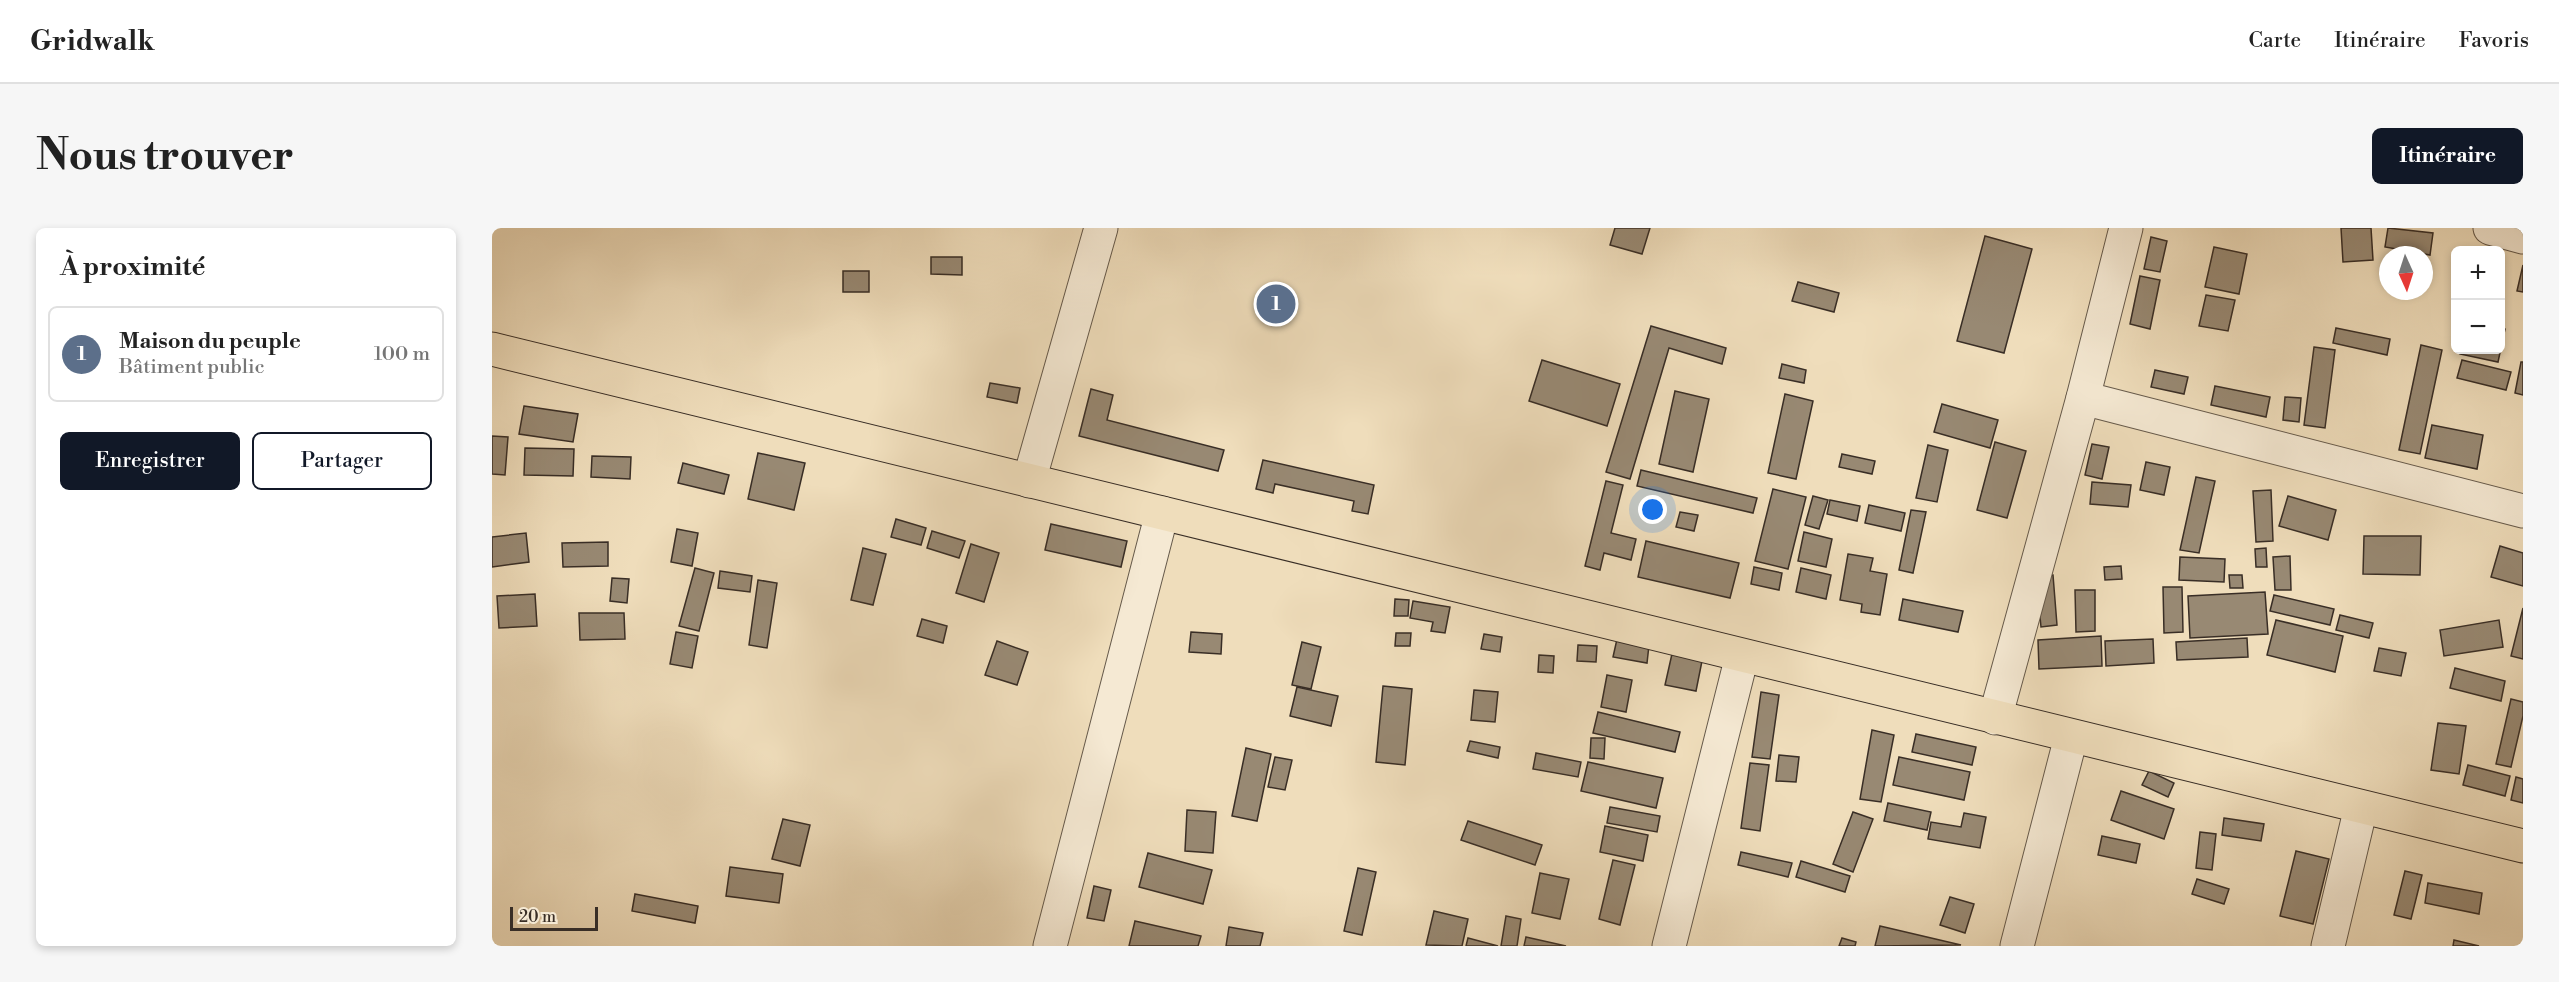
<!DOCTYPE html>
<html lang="fr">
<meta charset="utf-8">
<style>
:root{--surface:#fff;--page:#f6f6f6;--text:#222;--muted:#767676;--line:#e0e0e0;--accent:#111827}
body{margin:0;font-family:"Libre Bodoni",serif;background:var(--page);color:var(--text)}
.controls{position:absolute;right:18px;top:18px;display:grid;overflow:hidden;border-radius:9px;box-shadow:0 3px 9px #0003}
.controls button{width:54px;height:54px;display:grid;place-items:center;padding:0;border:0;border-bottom:2px solid var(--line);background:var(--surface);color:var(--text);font:30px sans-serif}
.compass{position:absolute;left:1887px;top:18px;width:54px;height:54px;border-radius:50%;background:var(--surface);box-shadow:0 3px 9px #0003;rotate:177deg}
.scale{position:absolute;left:18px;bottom:15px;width:88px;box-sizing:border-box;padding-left:6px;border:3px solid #392e26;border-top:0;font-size:16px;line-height:21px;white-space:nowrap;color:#392e26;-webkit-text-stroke:4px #f5e9d3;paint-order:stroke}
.you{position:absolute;left:1161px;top:282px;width:21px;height:21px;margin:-15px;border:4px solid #fff;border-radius:50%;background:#1a73e8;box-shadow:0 0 0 9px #1a73e833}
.badge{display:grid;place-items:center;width:39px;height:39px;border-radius:50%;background:var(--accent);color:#fff;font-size:20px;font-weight:700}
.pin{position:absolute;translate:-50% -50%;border:3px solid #fff;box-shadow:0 2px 6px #0006}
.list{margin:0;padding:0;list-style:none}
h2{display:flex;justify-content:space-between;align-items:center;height:78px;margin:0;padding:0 24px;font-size:26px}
h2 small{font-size:20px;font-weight:400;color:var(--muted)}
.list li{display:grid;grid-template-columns:39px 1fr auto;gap:18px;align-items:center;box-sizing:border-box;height:96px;margin:0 12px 12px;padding:0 12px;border:2px solid var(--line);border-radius:9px}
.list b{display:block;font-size:22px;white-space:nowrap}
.list p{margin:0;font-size:20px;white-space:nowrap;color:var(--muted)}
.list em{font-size:20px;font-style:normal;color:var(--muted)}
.actions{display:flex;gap:12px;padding:18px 24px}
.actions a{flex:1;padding:14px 0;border:2px solid var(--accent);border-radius:9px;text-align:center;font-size:21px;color:var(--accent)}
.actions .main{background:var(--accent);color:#fff}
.map{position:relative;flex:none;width:2031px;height:718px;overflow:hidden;border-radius:9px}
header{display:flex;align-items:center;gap:36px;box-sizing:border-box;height:84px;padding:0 30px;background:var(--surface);border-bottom:2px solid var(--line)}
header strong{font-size:28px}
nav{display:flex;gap:33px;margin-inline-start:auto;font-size:21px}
.intro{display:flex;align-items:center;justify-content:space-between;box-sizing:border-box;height:144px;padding:0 36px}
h1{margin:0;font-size:42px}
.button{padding:15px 27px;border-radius:9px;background:var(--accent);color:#fff;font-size:21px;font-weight:700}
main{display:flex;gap:36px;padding:0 36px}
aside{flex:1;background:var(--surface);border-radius:9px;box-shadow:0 3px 9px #0003}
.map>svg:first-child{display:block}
</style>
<header>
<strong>Gridwalk</strong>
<nav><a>Carte</a><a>Itinéraire</a><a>Favoris</a></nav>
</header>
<div class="intro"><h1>Nous trouver</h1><a class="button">Itinéraire</a></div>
<main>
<aside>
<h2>À proximité<small></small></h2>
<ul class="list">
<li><span class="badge" style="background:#5c6f8a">1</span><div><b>Maison du peuple</b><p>Bâtiment public</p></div><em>100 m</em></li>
</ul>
<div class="actions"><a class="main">Enregistrer</a><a>Partager</a></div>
</aside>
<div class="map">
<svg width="2031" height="718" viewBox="0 0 2031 718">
<rect width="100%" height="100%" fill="#efddbb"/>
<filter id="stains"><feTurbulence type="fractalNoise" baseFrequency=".00333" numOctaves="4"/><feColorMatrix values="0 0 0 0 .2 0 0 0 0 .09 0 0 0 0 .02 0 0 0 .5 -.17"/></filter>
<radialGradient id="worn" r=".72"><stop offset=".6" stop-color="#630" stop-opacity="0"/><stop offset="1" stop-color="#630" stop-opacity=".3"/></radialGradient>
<g fill="#988973" stroke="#392e26" stroke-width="1.5">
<polygon points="1123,0 1158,0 1150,26 1118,17"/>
<polygon points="1849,0 1879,0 1881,32 1851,34"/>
<polygon points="1896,0 1941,5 1938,27 1893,19"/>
<polygon points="1493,8 1540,21 1512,125 1465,113"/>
<polygon points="1659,9 1675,13 1668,44 1652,41"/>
<polygon points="1722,19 1755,26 1747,66 1713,59"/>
<polygon points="439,29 470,29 470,47 439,46"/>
<polygon points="2031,37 2031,64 2025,63"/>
<rect x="351" y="43" width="26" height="21"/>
<polygon points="1648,48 1668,52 1658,101 1638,96"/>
<polygon points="1306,54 1347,65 1342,84 1300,73"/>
<polygon points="1714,67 1743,72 1736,103 1707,98"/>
<polygon points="1159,98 1234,120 1230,136 1177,120 1138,251 1114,244"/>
<polygon points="1844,100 1898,111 1895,127 1841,115"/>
<polygon points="2008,100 2013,101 2006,134 1968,126 1969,122 2008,122"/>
<polygon points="1929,117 1950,122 1928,226 1907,222"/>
<polygon points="1822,119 1843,122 1833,200 1812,197"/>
<polygon points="1050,132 1128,156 1115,198 1037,173"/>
<polygon points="1970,132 2019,144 2014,162 1965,150"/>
<polygon points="2029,134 2031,134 2031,167 2023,165"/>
<polygon points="1290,136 1314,142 1312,155 1287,150"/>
<polygon points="1663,142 1696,149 1692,166 1659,159"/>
<polygon points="498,155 528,160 525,175 495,169"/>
<polygon points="1723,158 1778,169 1774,189 1719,177"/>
<polygon points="599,161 621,167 615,192 732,222 726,243 587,208"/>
<polygon points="1183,163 1217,171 1201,244 1167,236"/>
<polygon points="1293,166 1321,173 1304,251 1276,245"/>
<polygon points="1793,169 1809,170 1807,194 1791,192"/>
<polygon points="1450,176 1506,192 1498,220 1442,204"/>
<polygon points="32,178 86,186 81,214 27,206"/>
<polygon points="1940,197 1991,207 1985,241 1933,230"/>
<polygon points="0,208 16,209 13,247 0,246"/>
<polygon points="1503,214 1534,223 1515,290 1485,282"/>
<polygon points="1600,216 1617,219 1610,251 1593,247"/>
<polygon points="1436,217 1456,222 1445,274 1424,270"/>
<polygon points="33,220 82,221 81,248 32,247"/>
<polygon points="266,225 313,235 302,282 256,271"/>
<polygon points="1350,226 1383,233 1380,246 1347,239"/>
<polygon points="100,228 139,229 138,251 99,249"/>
<polygon points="771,232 882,257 876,286 860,283 862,273 783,256 781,265 764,261"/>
<polygon points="1654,234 1678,239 1672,267 1648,262"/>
<polygon points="191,235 237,247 232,266 186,255"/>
<polygon points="1149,242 1265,270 1261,285 1145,258"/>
<polygon points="1704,249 1723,253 1707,325 1688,322"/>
<polygon points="1114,253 1131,257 1119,305 1144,311 1139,332 1112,325 1108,342 1093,338"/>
<polygon points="1600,254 1639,257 1636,279 1598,276"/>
<polygon points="1281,261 1314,269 1296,341 1263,333"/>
<polygon points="1779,262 1781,313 1764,314 1761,263"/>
<polygon points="1321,268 1336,272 1327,301 1313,297"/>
<polygon points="1796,268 1844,282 1836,312 1787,298"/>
<polygon points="1338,272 1368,278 1365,293 1335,286"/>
<polygon points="1377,277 1413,285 1409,303 1373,295"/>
<polygon points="1419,282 1434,284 1421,345 1407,342"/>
<polygon points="1188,284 1206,287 1202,303 1184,299"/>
<polygon points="404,291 434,300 429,317 399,309"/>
<polygon points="559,296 635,313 629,339 553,322"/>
<polygon points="185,301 206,305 200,338 179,334"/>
<polygon points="440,303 473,313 467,330 435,320"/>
<polygon points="1312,304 1340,311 1334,339 1306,333"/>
<polygon points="34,305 37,334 0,339 0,309"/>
<polygon points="1872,308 1929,308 1928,347 1871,346"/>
<polygon points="1154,313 1247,335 1238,370 1146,349"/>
<polygon points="116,314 116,338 71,339 70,315"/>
<polygon points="479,316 507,325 492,374 464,365"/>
<polygon points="2008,318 2031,325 2031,358 1999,349"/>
<polygon points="371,320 394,326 381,377 359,372"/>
<polygon points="1774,320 1775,339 1764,339 1763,321"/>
<polygon points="1356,326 1381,330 1378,343 1395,346 1388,387 1369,384 1370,376 1348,372"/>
<polygon points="1798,328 1799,362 1783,362 1781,329"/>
<polygon points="1688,329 1733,331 1732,354 1687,352"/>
<polygon points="1629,338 1630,351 1613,352 1612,339"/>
<polygon points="1262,339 1290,345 1287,362 1259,356"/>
<polygon points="203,340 222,345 207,403 187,398"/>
<polygon points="1309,340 1339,347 1334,371 1304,364"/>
<polygon points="228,343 260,348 258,364 226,360"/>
<polygon points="1561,347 1565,397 1549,399 1544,348"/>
<polygon points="1737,347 1750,347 1751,360 1738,360"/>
<polygon points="120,350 137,351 135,375 118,373"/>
<polygon points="266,352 285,355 275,420 257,417"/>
<polygon points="1671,359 1690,359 1691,404 1672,405"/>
<polygon points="1583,362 1603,362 1603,403 1584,404"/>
<polygon points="1773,364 1776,406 1698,410 1696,368"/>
<polygon points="43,366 45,398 7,400 5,368"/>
<polygon points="1782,367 1842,381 1838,397 1778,383"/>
<polygon points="903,371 917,372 916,388 902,388"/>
<polygon points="1411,371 1471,383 1466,404 1407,392"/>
<polygon points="921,373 958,379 953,405 939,403 941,394 918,390"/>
<polygon points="2031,380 2031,431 2019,428"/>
<polygon points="87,385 132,385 133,411 88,412"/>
<polygon points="1848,387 1881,395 1877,410 1844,402"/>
<polygon points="430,391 455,398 451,415 425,408"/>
<polygon points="1784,392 1851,408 1843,444 1775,427"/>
<polygon points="2007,392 2011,419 1952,428 1948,402"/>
<polygon points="184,404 206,408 200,440 178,436"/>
<polygon points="699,404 730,406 729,426 697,424"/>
<polygon points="904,405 919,405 918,418 903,418"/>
<polygon points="992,406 1010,409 1008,424 989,421"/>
<polygon points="1609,408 1610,438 1547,441 1546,412"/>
<polygon points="1755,410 1756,429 1685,432 1684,414"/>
<polygon points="1125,411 1157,417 1155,435 1121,429"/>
<polygon points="1661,411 1662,435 1614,438 1613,413"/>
<polygon points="505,413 536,424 525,457 493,447"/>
<polygon points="810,414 829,419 819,461 800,457"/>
<polygon points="1086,417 1105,418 1104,434 1085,433"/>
<polygon points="1182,417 1212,423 1204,463 1173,457"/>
<polygon points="1887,420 1914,425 1909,448 1882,443"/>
<polygon points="1047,427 1062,428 1061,445 1046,444"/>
<polygon points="1963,440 2013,453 2009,473 1958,460"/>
<polygon points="1115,447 1140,452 1134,484 1109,479"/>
<polygon points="891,458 920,461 913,537 884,534"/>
<polygon points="805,459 846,468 839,498 798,488"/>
<polygon points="982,462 1006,464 1003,494 979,492"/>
<polygon points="1269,464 1287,467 1278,531 1260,529"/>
<polygon points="2019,471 2031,474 2031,488 2019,539 2004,536"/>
<polygon points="1106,484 1188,504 1183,524 1101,505"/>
<polygon points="1946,495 1974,498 1967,546 1939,542"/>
<polygon points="1380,502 1402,507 1389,574 1368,571"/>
<polygon points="1424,506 1484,519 1480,537 1420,524"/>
<polygon points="1099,510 1113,510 1112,531 1098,530"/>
<polygon points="978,513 1008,519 1006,530 975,523"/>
<polygon points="754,520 779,526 765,593 740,588"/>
<polygon points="1044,525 1089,534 1086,549 1041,541"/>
<polygon points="1287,527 1307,529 1304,554 1284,553"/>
<polygon points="783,529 800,532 793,562 776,559"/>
<polygon points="1407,529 1478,544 1472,572 1401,557"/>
<polygon points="1096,534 1171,550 1164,580 1089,563"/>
<polygon points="1258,535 1277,537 1268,603 1249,600"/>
<polygon points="1976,537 2018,548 2013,568 1971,557"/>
<polygon points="1657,543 1682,555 1676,569 1650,557"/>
<polygon points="2024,549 2031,551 2031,575 2019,572"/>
<polygon points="1629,563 1682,581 1672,611 1619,592"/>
<polygon points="1396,575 1439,584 1435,602 1392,593"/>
<polygon points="1118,579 1168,588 1165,604 1115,595"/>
<polygon points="695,582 724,584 721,625 693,623"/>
<polygon points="1361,584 1381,591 1361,644 1341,636"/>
<polygon points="1472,585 1494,589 1488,620 1436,611 1439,594 1469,599"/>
<polygon points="1732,590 1772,596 1769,613 1730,607"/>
<polygon points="291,591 318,597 308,638 280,631"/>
<polygon points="976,593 1050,617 1043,637 969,612"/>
<polygon points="1113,598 1156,607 1151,633 1108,624"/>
<polygon points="1708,604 1724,606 1720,642 1704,640"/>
<polygon points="1610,608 1648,616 1644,635 1606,627"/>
<polygon points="1804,623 1837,631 1821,696 1788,688"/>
<polygon points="1249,624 1300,635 1296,649 1246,637"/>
<polygon points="656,625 720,642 711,676 647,659"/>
<polygon points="1121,632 1143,637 1128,697 1107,691"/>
<polygon points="1309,633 1358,648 1353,664 1304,649"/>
<polygon points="238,639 291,646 287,675 234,668"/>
<polygon points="866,640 884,644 870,707 852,703"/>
<polygon points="1913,643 1930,647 1919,691 1902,687"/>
<polygon points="1048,645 1077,651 1068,691 1040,685"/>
<polygon points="1705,651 1737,661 1732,676 1700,666"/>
<polygon points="1936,655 1990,665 1987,686 1933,675"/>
<polygon points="602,658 619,662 612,693 595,690"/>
<polygon points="143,666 206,678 203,695 140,683"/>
<polygon points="1458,669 1482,676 1473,705 1448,697"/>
<polygon points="942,683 976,691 970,718 934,717"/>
<polygon points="1014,688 1029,691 1025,718 1009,718"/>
<polygon points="643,693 709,708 706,718 637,718"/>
<polygon points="1388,698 1469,717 1383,718"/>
<polygon points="737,699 771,705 768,718 734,718"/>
<polygon points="1034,709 1074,718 1032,718"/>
<polygon points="976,710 1006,718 974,718"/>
<polygon points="1350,710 1364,714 1363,718 1347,718"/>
<polygon points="1962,712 1987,718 1961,718"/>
</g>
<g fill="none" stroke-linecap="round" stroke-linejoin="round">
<defs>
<g id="street">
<polyline points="1998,0 2031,9"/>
<polyline points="1591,170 2031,283"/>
<polyline points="537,253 609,0"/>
<polyline points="1503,490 1591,170 1634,0"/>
<polyline points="558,718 670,285"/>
<polyline points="1177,718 1250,428"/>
<polyline points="1525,718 1579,509"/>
<polyline points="1836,718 1869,579"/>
</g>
<polyline id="primary" points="0,121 2031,618"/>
</defs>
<use href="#street" stroke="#665a4b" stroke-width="35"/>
<use href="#primary" stroke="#392e26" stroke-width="35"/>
<use href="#street" stroke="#f5e9d3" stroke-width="33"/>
<use href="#primary" stroke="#efddbb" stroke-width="33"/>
</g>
<rect width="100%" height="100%" filter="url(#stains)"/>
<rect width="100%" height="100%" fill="url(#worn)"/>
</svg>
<div class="controls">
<button>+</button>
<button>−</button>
</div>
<svg class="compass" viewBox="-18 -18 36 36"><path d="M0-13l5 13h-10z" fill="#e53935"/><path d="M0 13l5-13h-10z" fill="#767676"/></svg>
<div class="scale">20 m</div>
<div class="you"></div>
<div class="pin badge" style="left:784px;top:76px;background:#5c6f8a">1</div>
</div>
</main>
